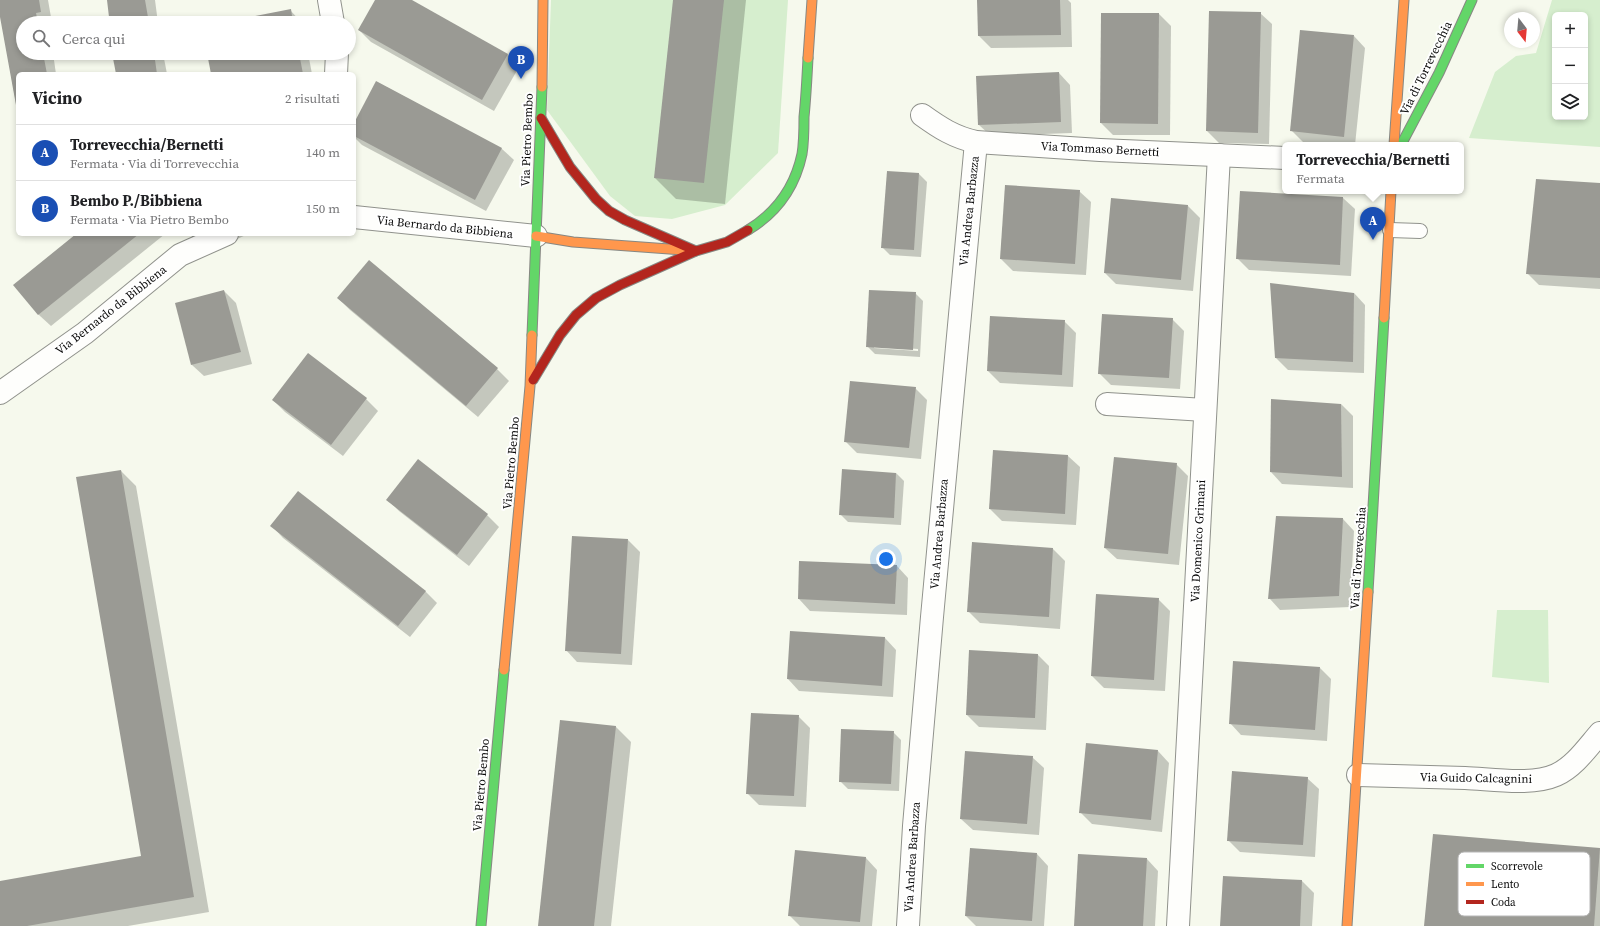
<!DOCTYPE html>
<html lang="it">
<meta charset="utf-8">
<style>
:root{--surface:#fff;--page:#f2f2f2;--text:#202124;--muted:#757577;--line:#e0e0e0;--accent:#db2777}
body{margin:0;font-family:"Source Serif 4",serif;background:var(--page);color:var(--text)}
.controls{position:absolute;right:12px;top:12px;display:grid;overflow:hidden;border-radius:6px;box-shadow:0 2px 6px #0003}
.controls button{width:36px;height:36px;display:grid;place-items:center;padding:0;border:0;border-bottom:1px solid var(--line);background:var(--surface);color:var(--text);font:20px sans-serif}
.compass{position:absolute;left:1504px;top:12px;width:36px;height:36px;border-radius:50%;background:var(--surface);box-shadow:0 2px 6px #0003;rotate:164deg}
.you{position:absolute;left:886px;top:559px;width:14px;height:14px;margin:-10px;border:3px solid #fff;border-radius:50%;background:#1a73e8;box-shadow:0 0 0 6px #1a73e833}
.badge{display:grid;place-items:center;width:26px;height:26px;border-radius:50%;background:var(--accent);color:#fff;font-size:13px;font-weight:700}
.pin{position:absolute;translate:-50% -33px;filter:drop-shadow(0 1px 2px #0008)}
.pin::after{content:'';position:absolute;top:21px;width:14px;height:12px;background:inherit;clip-path:polygon(0 0,100% 0,50% 100%)}
.popup{position:absolute;left:1282px;top:142px;width:182px;height:52px;box-sizing:border-box;display:grid;place-content:center;border-radius:6px;background:var(--surface);filter:drop-shadow(0 1px 3px #0005);font-size:13px;white-space:nowrap;color:var(--muted)}
.popup b{font-size:15px;color:var(--text)}
.popup::after{content:'';position:absolute;left:50%;top:100%;margin-left:-8px;border:8px solid transparent;border-top-color:var(--surface)}
.list{margin:0;padding:0;list-style:none}
h2{display:flex;justify-content:space-between;align-items:center;height:52px;margin:0;padding:0 16px;font-size:17px}
h2 small{font-size:13px;font-weight:400;color:var(--muted)}
.list li{display:grid;grid-template-columns:26px 1fr auto;gap:12px;align-items:center;box-sizing:border-box;height:56px;padding:0 16px;border-top:1px solid var(--line)}
.list b{display:block;font-size:15px;white-space:nowrap}
.list p{margin:0;font-size:13px;white-space:nowrap;color:var(--muted)}
.list em{font-size:13px;font-style:normal;color:var(--muted)}
.icon{flex:none;width:22px;height:22px;fill:none;stroke:currentColor;stroke-width:2;stroke-linecap:round;stroke-linejoin:round}
.map{position:relative;flex:none;width:1600px;height:926px;overflow:hidden}
.search{position:absolute;background:var(--surface);box-shadow:0 2px 6px #0003;left:16px;top:16px;width:340px;height:44px;display:flex;align-items:center;gap:10px;box-sizing:border-box;padding:0 14px;border-radius:22px;color:var(--muted);font-size:15px}
.panel{position:absolute;background:var(--surface);box-shadow:0 2px 6px #0003;left:16px;top:72px;width:340px;height:164px;border-radius:6px}
.map>svg:first-child{display:block}
</style>
<div class="map">
<svg width="1600" height="926" viewBox="0 0 1600 926">
<rect width="100%" height="100%" fill="#f6f9ed"/>
<g fill="#d6eece" fill-rule="evenodd">
<polygon points="551,0 788,0 778,153 725,205 672,219 635,216 610,196 547,110"/>
<path d="M1552,0h48v147l-131,-9 26,-66 21,-16 20,-3zM1555,15h30v102h-30z"/>
<polygon points="1497,610 1548,610 1549,683 1492,677"/>
</g>
<g fill="#0003" fill-rule="evenodd">
<polygon points="0,0 48,0 52,23 23,23 23,53 53,53 56,74 18,74 18,115 0,10"/>
<polygon points="108,0 155,0 158,23 108,23 111,18"/>
<polygon points="376,0 410,0 508,55 519,67 494,111 371,42 359,30"/>
<polygon points="674,0 746,0 725,204 676,199 655,178"/>
<polygon points="978,0 1068,0 1071,3 1072,47 991,48 979,36"/>
<polygon points="290,10 302,23 225,23"/>
<polygon points="1210,12 1260,13 1272,24 1269,144 1219,143 1207,131"/>
<polygon points="1159,14 1171,26 1170,135 1113,135 1101,123"/>
<polygon points="1354,36 1365,48 1355,145 1328,145 1303,142 1291,130"/>
<polygon points="113,53 163,53 167,74 117,74"/>
<polygon points="208,53 308,53 312,74 212,74"/>
<polygon points="1059,73 1070,85 1072,133 991,136 979,125"/>
<polygon points="377,82 502,149 514,160 486,211 362,145 354,137 354,125"/>
<polygon points="888,172 919,174 927,182 921,257 890,255 882,247"/>
<polygon points="1600,184 1600,289 1539,285 1527,273"/>
<polygon points="1006,186 1079,191 1091,202 1086,275 1013,271 1001,259"/>
<polygon points="1343,198 1355,209 1351,276 1249,270 1237,258"/>
<polygon points="1188,206 1200,218 1193,291 1116,284 1105,273"/>
<polygon points="78,234 165,234 51,326 39,315 15,285"/>
<polygon points="192,234 248,234 207,253"/>
<polygon points="369,262 497,369 509,381 478,417 350,310 338,298"/>
<polygon points="224,291 236,303 252,364 204,376 192,365"/>
<path d="M915,293l8,8 -3,56 -45,-3 -8,-8zM874,346l44,3v2l-44,-3z"/>
<polygon points="1354,293 1365,305 1364,373 1288,370 1276,358"/>
<polygon points="1172,319 1184,331 1180,389 1111,385 1099,373"/>
<polygon points="1064,321 1076,333 1073,387 1000,383 988,371"/>
<polygon points="308,355 366,399 378,411 343,456 285,412 273,400"/>
<polygon points="915,388 927,400 921,459 857,453 845,441"/>
<polygon points="1341,404 1353,416 1353,488 1282,484 1271,472"/>
<polygon points="994,451 1068,456 1080,467 1076,525 1002,521 990,509"/>
<polygon points="418,461 487,515 499,527 469,566 399,511 388,500"/>
<polygon points="1176,464 1188,476 1179,565 1117,559 1105,548"/>
<polygon points="121,471 136,486 209,912 128,926 0,926 0,882 143,857"/>
<polygon points="896,473 904,481 901,525 848,522 840,514"/>
<polygon points="1343,519 1354,531 1350,607 1280,610 1269,598"/>
<polygon points="272,526 425,591 437,603 410,637 283,538"/>
<polygon points="628,540 640,552 632,665 577,662 566,650"/>
<polygon points="1053,549 1065,561 1060,629 980,623 968,611"/>
<polygon points="897,566 908,578 907,615 810,611 799,599"/>
<polygon points="1158,599 1170,611 1165,691 1104,688 1092,676"/>
<polygon points="885,638 896,650 893,697 799,691 788,679"/>
<polygon points="1038,655 1049,666 1046,730 979,727 967,715"/>
<polygon points="1320,668 1331,679 1327,741 1241,735 1230,723"/>
<polygon points="798,716 810,728 806,807 759,805 747,793"/>
<polygon points="615,726 631,742 611,926 539,926"/>
<polygon points="893,732 901,740 899,791 848,789 840,781"/>
<polygon points="1158,751 1169,763 1162,832 1092,824 1080,812"/>
<polygon points="1032,757 1044,768 1039,835 973,830 961,819"/>
<polygon points="1307,778 1319,789 1315,857 1240,852 1228,840"/>
<polygon points="1434,835 1600,849 1600,926 1425,926"/>
<polygon points="1037,854 1048,866 1044,926 976,926 966,916"/>
<polygon points="866,858 877,870 872,926 800,926 789,915"/>
<polygon points="1147,859 1158,871 1155,926 1075,926"/>
<polygon points="1224,877 1302,881 1314,893 1312,926 1221,926"/>
</g>
<g fill="#9a9a94">
<polygon points="0,0 39,0 41,12 36,13 38,23 23,23 23,53 43,53 47,74 18,74 18,116 0,17"/>
<polygon points="107,0 145,0 149,23 107,23 106,18 109,17"/>
<polygon points="375,0 412,0 508,54 482,100 358,30"/>
<polygon points="673,0 724,0 704,183 654,178"/>
<polygon points="977,0 1060,0 1061,35 978,36"/>
<polygon points="291,9 293,23 224,23 224,22"/>
<polygon points="1209,11 1261,12 1258,133 1206,131"/>
<polygon points="1101,13 1159,13 1158,124 1100,123"/>
<polygon points="1300,30 1354,35 1344,137 1290,131"/>
<polygon points="112,53 154,53 157,74 116,74"/>
<polygon points="207,53 299,53 303,74 211,74"/>
<polygon points="1059,72 1061,122 978,125 976,76"/>
<polygon points="376,81 502,148 475,200 354,136 354,123"/>
<polygon points="887,171 919,173 914,250 881,248"/>
<polygon points="1536,179 1600,183 1600,278 1526,274"/>
<polygon points="1005,185 1080,190 1075,264 1000,259"/>
<polygon points="1240,191 1343,197 1340,265 1236,259"/>
<polygon points="1111,198 1188,205 1181,280 1104,273"/>
<polygon points="76,234 139,234 38,315 13,285"/>
<polygon points="191,234 211,234 194,242"/>
<polygon points="369,260 498,368 466,406 337,298"/>
<polygon points="1270,283 1354,293 1353,362 1275,358"/>
<polygon points="224,290 241,352 191,365 175,303"/>
<polygon points="869,290 916,292 913,350 866,347"/>
<polygon points="1102,314 1173,318 1169,378 1098,374"/>
<polygon points="990,316 1065,320 1062,375 987,371"/>
<polygon points="308,353 367,398 331,445 272,400"/>
<polygon points="850,381 916,387 909,448 844,442"/>
<polygon points="1271,399 1341,404 1342,477 1270,472"/>
<polygon points="993,450 1068,455 1065,514 989,509"/>
<polygon points="1114,457 1177,463 1168,554 1104,548"/>
<polygon points="418,459 488,514 457,555 386,500"/>
<polygon points="842,469 896,473 894,518 839,515"/>
<polygon points="121,470 194,897 27,926 0,926 0,881 141,856 76,477"/>
<polygon points="298,491 426,591 398,626 270,526"/>
<polygon points="1276,516 1343,518 1339,596 1268,599"/>
<polygon points="572,536 628,539 621,654 565,651"/>
<polygon points="972,542 1053,548 1049,617 967,612"/>
<polygon points="799,561 897,565 895,604 798,599"/>
<polygon points="1096,594 1159,598 1154,680 1091,676"/>
<polygon points="790,631 885,637 882,686 787,679"/>
<polygon points="969,650 1038,654 1035,718 966,715"/>
<polygon points="1233,661 1320,667 1315,730 1229,724"/>
<polygon points="751,713 799,715 794,796 746,794"/>
<polygon points="560,720 616,726 594,926 538,926"/>
<polygon points="841,729 894,731 891,784 839,782"/>
<polygon points="1086,743 1158,750 1151,820 1079,813"/>
<polygon points="965,751 1033,756 1027,824 960,819"/>
<polygon points="1232,771 1308,777 1303,845 1227,841"/>
<polygon points="1433,834 1600,848 1594,926 1424,926"/>
<polygon points="970,848 1037,853 1032,921 965,916"/>
<polygon points="795,850 866,857 860,922 788,916"/>
<polygon points="1078,854 1147,858 1143,926 1074,926"/>
<polygon points="1223,876 1302,880 1300,926 1220,926"/>
</g>
<g fill="none" stroke-linecap="round" stroke-linejoin="round">
<defs>
<polyline id="lane" points="1390,230 1420,231"/>
<g id="street">
<polyline points="329,0 333,23"/>
<polyline points="336,74 337,53"/>
<path d="M922,115c18,13 32,22 54,27l124,8 185,8"/>
<polyline points="354,217 536,236"/>
<polyline points="0,393 85,333 180,255 227,234"/>
<polyline points="1107,404 1205,410"/>
<path d="M1358,775c36,1 71,2 107,3 26,1 66,8 91,-3 18,-8 31,-27 44,-42"/>
<polyline points="908,926 914,826 932,617 976,142"/>
<polyline points="1178,926 1219,155"/>
</g>
<g id="fast">
<polyline points="1401,145 1439,73 1472,0"/>
<path d="M748,230c28,-17 47,-43 54,-76 2,-12 2,-25 2,-37 2,-20 3,-39 4,-59"/>
<polyline points="532,335 542,87"/>
<polyline points="1368,592 1384,318"/>
<polyline points="481,926 504,670"/>
</g>
<g id="slow">
<polyline points="808,58 812,0"/>
<polyline points="542,87 543,0"/>
<polyline points="1394,145 1404,0"/>
<polyline points="536,236 573,242 683,250"/>
<polyline points="1384,318 1391,191"/>
<polyline points="504,670 530,386 532,335"/>
<polyline points="1347,926 1368,592"/>
</g>
<g id="jam">
<polyline points="541,118 570,167 596,199 609,211 625,220 696,251"/>
<polyline points="533,380 560,335 576,315 596,298 620,285 696,251 727,242 748,230"/>
</g>
</defs>
<use href="#lane" stroke="#90928c" stroke-width="16"/>
<use href="#street" stroke="#90928c" stroke-width="24"/>
<use href="#fast" stroke="#878883" stroke-width="11"/>
<use href="#slow" stroke="#878883" stroke-width="11"/>
<use href="#jam" stroke="#878883" stroke-width="11"/>
<use href="#lane" stroke="#fefefc" stroke-width="14"/>
<use href="#street" stroke="#fefefc" stroke-width="22"/>
<use href="#fast" stroke="#63d668" stroke-width="9"/>
<use href="#slow" stroke="#ff974d" stroke-width="9"/>
<use href="#jam" stroke="#b3261e" stroke-width="9"/>
</g>
<g text-anchor="middle" stroke-width="4" stroke-linejoin="round" paint-order="stroke">
<g font-size="12" fill="#0a0a0a" stroke="#fff">
<text transform="translate(1426 68) rotate(-64)" y="4">Via di Torrevecchia</text>
<text transform="translate(527 140) rotate(-88)" y="4">Via Pietro Bembo</text>
<text transform="translate(1100 149) rotate(3)" y="4">Via Tommaso Bernetti</text>
<text transform="translate(969 211) rotate(-84)" y="4">Via Andrea Barbazza</text>
<text transform="translate(445 227) rotate(6)" y="4">Via Bernardo da Bibbiena</text>
<text transform="translate(111 310) rotate(-38)" y="4">Via Bernardo da Bibbiena</text>
<text transform="translate(511 463) rotate(-85)" y="4">Via Pietro Bembo</text>
<text transform="translate(939 534) rotate(-85)" y="4">Via Andrea Barbazza</text>
<text transform="translate(1198 541) rotate(-87)" y="4">Via Domenico Grimani</text>
<text transform="translate(1358 558) rotate(-86)" y="4">Via di Torrevecchia</text>
<text transform="translate(1476 778) rotate(1)" y="4">Via Guido Calcagnini</text>
<text transform="translate(481 785) rotate(-85)" y="4">Via Pietro Bembo</text>
<text transform="translate(912 857) rotate(-86)" y="4">Via Andrea Barbazza</text>
</g>
</g>
<rect x="1458" y="852" width="132" height="64" rx="6" fill="#fff" stroke="#b6b6b6" stroke-width="1"/>
<rect x="1466" y="864" width="18" height="4" fill="#63d668"/>
<rect x="1466" y="882" width="18" height="4" fill="#ff974d"/>
<rect x="1466" y="900" width="18" height="4" fill="#b3261e"/>
<g font-size="11" fill="#0a0a0a">
<text x="1491" y="870">Scorrevole</text>
<text x="1491" y="888">Lento</text>
<text x="1491" y="906">Coda</text>
</g>
</svg>
<div class="controls">
<button>+</button>
<button>−</button>
<button><svg class="icon" aria-label="layers" viewBox="0 0 24 24"><path d="M12 4l9 5-9 5-9-5zM3 14l9 5 9-5"/></svg></button>
</div>
<svg class="compass" viewBox="-18 -18 36 36"><path d="M0-13l5 13h-10z" fill="#e53935"/><path d="M0 13l5-13h-10z" fill="#757577"/></svg>
<div class="you"></div>
<div class="pin badge" style="left:1373px;top:240px;background:#1a4fb4">A</div>
<div class="popup"><b>Torrevecchia/Bernetti</b>Fermata</div>
<div class="pin badge" style="left:521px;top:79px;background:#1a4fb4">B</div>
<div class="search"><svg class="icon" aria-label="search" viewBox="0 0 24 24"><circle cx="10" cy="10" r="6"/><path d="M15 15l6 6"/></svg>Cerca qui</div>
<section class="panel">
<h2>Vicino<small>2 risultati</small></h2>
<ul class="list">
<li><span class="badge" style="background:#1a4fb4">A</span><div><b>Torrevecchia/Bernetti</b><p>Fermata · Via di Torrevecchia</p></div><em>140 m</em></li>
<li><span class="badge" style="background:#1a4fb4">B</span><div><b>Bembo P./Bibbiena</b><p>Fermata · Via Pietro Bembo</p></div><em>150 m</em></li>
</ul>
</section>
</div>
